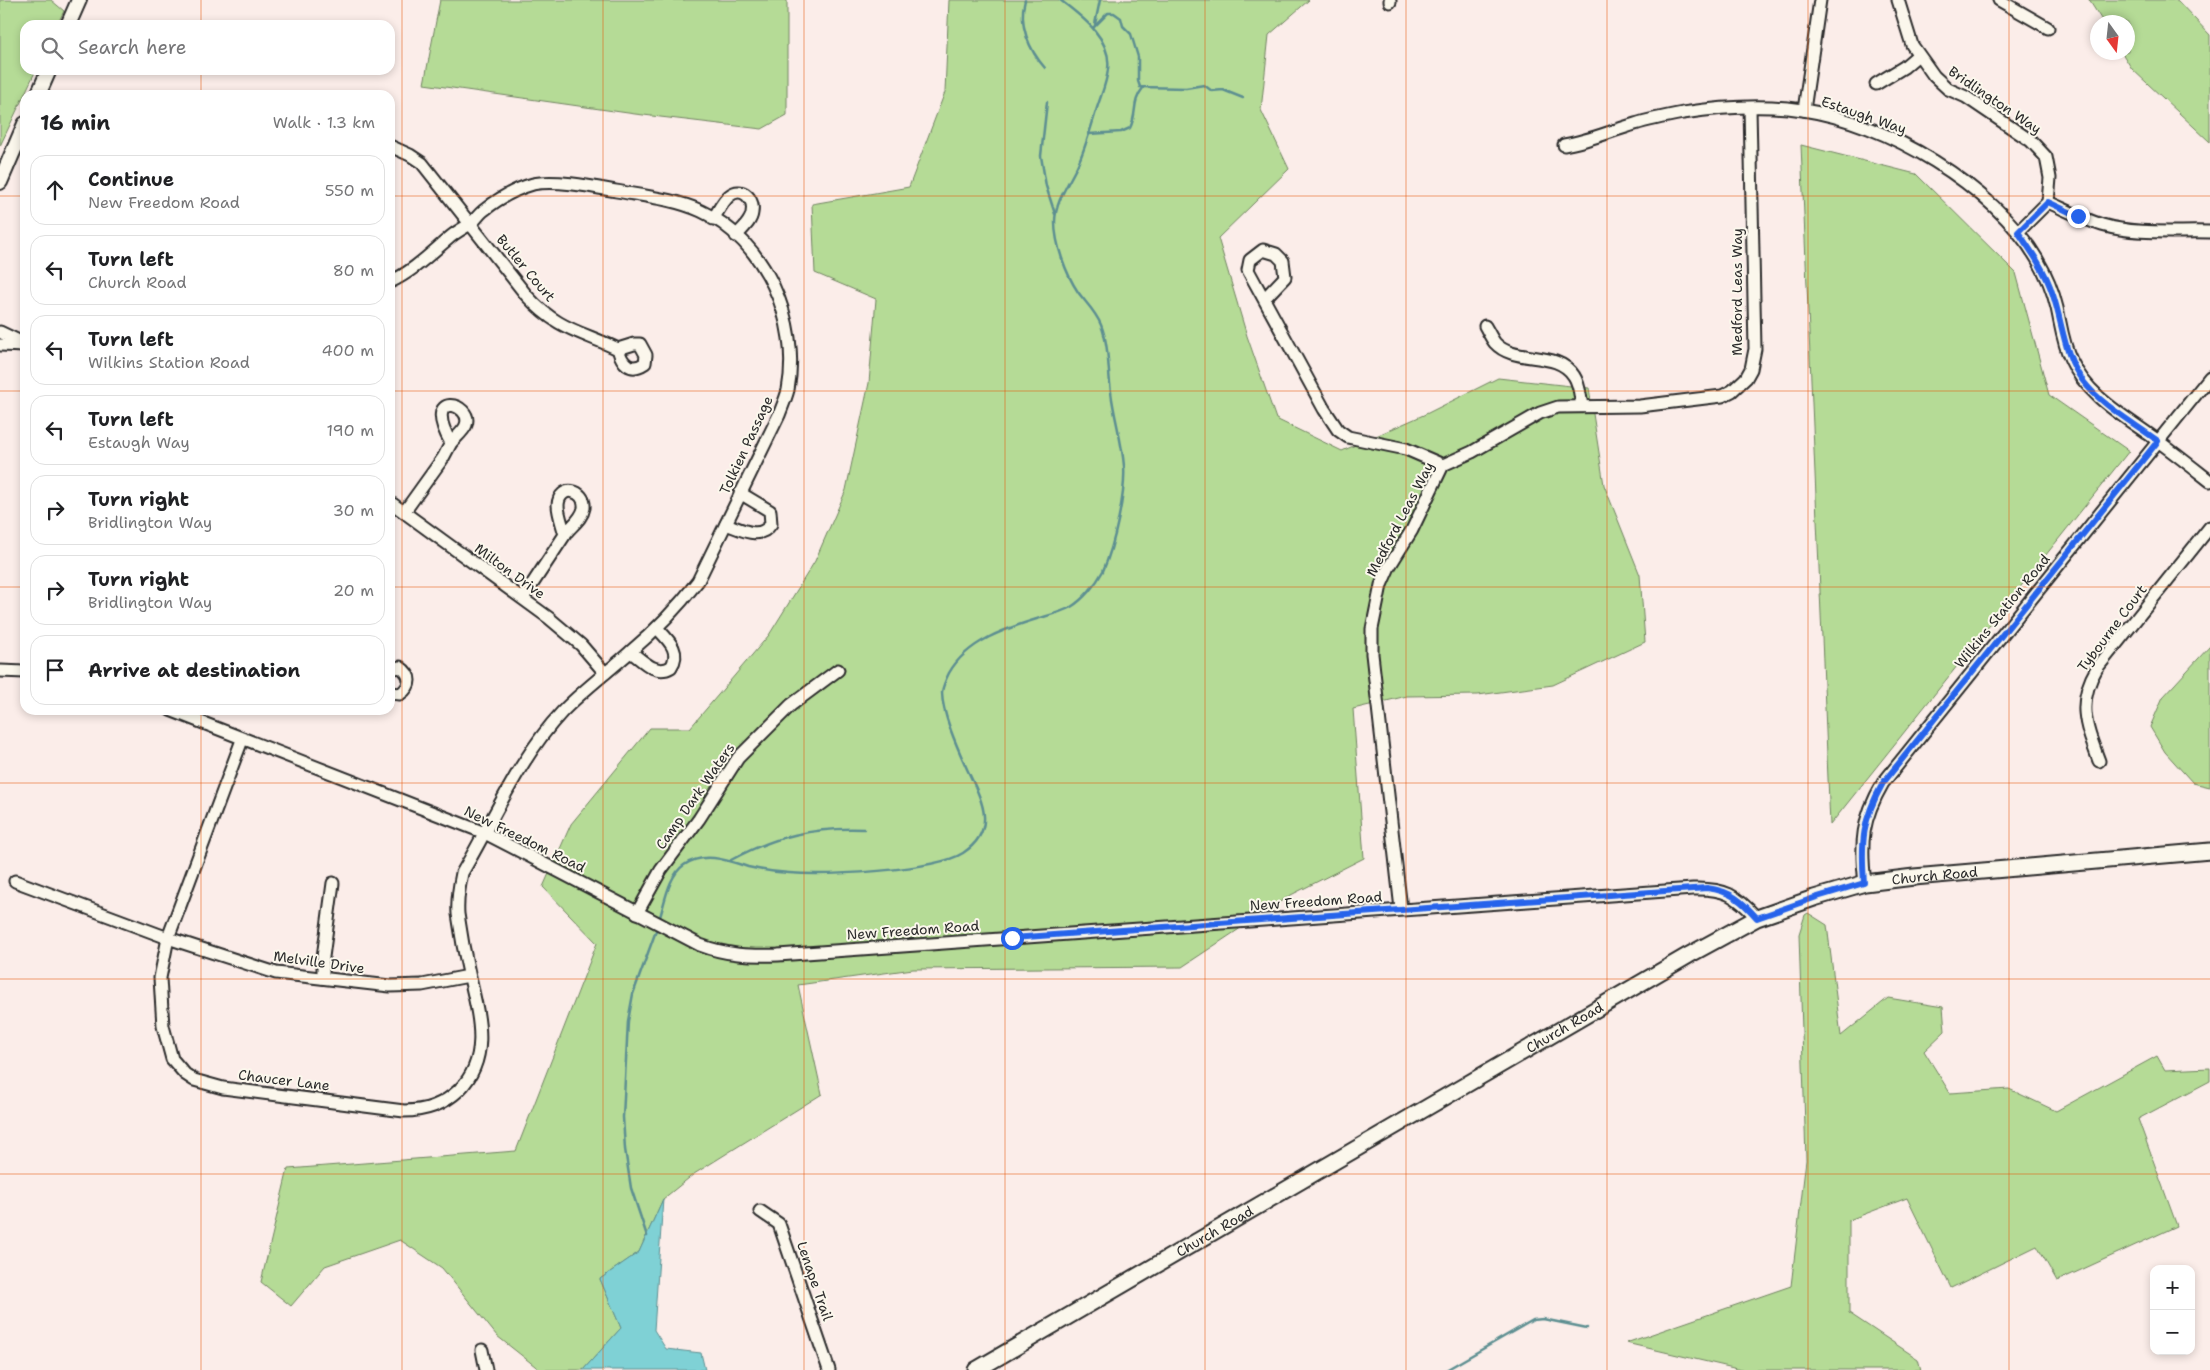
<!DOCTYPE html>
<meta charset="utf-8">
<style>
:root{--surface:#fff;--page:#f2f2f2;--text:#202124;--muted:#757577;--line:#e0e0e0}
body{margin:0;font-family:"Shantell Sans",sans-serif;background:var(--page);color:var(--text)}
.controls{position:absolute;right:15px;bottom:15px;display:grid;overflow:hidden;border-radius:10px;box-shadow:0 2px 8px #0003}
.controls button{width:45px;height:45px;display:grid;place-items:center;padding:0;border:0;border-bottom:1px solid var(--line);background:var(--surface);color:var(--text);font:25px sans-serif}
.compass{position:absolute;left:2090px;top:15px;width:45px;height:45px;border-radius:50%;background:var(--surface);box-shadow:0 2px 8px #0003;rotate:165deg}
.stop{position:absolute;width:15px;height:15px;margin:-11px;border:4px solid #2563eb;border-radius:50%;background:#fff}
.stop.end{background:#2563eb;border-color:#fff;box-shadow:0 1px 5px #0008}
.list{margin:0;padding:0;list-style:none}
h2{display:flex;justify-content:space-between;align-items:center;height:65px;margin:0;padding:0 20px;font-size:21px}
h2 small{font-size:16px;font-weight:400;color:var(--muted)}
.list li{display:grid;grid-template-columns:32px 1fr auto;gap:15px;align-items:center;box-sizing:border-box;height:70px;margin:0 10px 10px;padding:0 10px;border:1px solid var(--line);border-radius:15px}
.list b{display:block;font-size:19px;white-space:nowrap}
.list p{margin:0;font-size:16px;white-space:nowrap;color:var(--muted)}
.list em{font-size:16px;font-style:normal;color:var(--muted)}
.icon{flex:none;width:28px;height:28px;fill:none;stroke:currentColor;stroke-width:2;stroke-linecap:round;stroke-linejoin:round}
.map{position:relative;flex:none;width:2210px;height:1370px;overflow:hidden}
.search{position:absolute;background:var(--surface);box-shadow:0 2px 8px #0003;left:20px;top:20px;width:375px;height:55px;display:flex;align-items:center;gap:12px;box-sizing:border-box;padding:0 18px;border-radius:15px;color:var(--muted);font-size:19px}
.panel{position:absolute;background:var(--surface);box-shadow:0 2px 8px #0003;left:20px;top:90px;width:375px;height:625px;border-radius:15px}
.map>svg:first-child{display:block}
</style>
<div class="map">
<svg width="2210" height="1370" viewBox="0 0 2210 1370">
<rect width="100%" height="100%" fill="#fbede9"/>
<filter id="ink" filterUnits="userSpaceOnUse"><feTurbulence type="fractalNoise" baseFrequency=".02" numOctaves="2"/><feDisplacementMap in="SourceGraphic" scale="10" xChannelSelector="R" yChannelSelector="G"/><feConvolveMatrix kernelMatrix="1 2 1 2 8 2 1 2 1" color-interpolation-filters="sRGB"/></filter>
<g filter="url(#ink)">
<g fill="#b5db96" stroke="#708360">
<polygon points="0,0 51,0 64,11 57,25 25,25 25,70 36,70 0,146"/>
<polygon points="440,0 787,0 787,115 762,129 635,114 424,84"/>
<polygon points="949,0 1309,0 1269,35 1261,110 1289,169 1218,238 1247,336 1276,419 1342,451 1428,413 1498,378 1589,388 1604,485 1640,575 1645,642 1553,685 1478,695 1407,696 1353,709 1364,858 1289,896 1182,967 913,969 798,985 822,1094 694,1174 663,1199 639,1252 600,1279 621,1328 583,1370 540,1370 497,1336 442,1268 400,1240 325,1266 291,1306 261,1282 288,1169 516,1151 597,943 543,887 571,824 650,728 690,728 769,635 815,561 846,490 869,383 876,299 815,273 812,204 909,187 945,92"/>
<polygon points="2089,0 2177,0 2210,35 2210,142 2132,69 2122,53 2128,52 2128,22 2103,22"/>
<polygon points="1801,145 1916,174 2016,273 2049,395 2129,451 1830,825"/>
<polygon points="2210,646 2210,787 2193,783 2165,752 2150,727 2163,697"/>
<polygon points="1808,913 1827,925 1841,1036 1888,998 1943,1007 1945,1031 1924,1051 1950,1093 2009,1089 2056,1111 2157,1056 2165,1070 2210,1068 2210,1081 2138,1119 2177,1226 2057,1281 2037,1246 1951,1288 1907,1198 1849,1220 1849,1313 1918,1359 1921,1370 1742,1370 1626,1343 1791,1286 1806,1160 1799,934 1805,915"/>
</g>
<polygon fill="#7fd1d5" stroke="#5d8f91" points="663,1199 654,1330 666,1349 701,1353 705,1370 583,1370 621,1328 600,1279 639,1252"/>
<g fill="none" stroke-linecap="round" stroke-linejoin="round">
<g stroke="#5d8f91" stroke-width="2.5">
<path d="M1025,0c-7,24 4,50 20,68"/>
<polyline points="1095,24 1100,0"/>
<polyline points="1093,28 1108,13 1114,13 1121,18 1123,26 1131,34 1138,57 1138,81 1140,87 1186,88 1204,85 1212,91 1223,90 1243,98"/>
<polyline points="1047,102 1041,156 1046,186 1055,214"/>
<path d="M1089,134l32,-2 9,-4c8,-16 1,-25 13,-40"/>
<path d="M731,860c44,-24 83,-33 133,-31"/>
<path d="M659,920c6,-17 9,-44 25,-55 20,-14 43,-5 64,2 13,3 27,5 41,6 35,3 146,-2 174,-20 36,-24 18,-54 4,-84 -9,-20 -25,-55 -25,-77 1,-7 4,-13 7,-19 18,-32 58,-45 91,-55 10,-3 22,-6 31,-11 13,-8 25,-23 32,-36 11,-25 23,-78 21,-105 -2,-25 -10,-49 -13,-74 -3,-21 -2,-47 -10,-67 -5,-13 -15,-22 -23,-33 -12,-18 -23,-48 -23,-70 0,-20 14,-39 22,-56 9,-19 14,-39 20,-58 4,-13 10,-26 11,-39 4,-31 -27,-53 -48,-69"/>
<polyline points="647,1236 631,1188 625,1149 623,1117 628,1021 633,994 657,928"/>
<polyline points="1446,1370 1533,1320 1543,1319 1587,1328"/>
</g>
<defs>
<g id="minor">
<polyline points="1898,0 1912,45 1934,76 1948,89 1966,97 2031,141 2046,157 2050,178 2048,202 2018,232"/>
<polyline points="1999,0 2048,28"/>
<polyline points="1390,2 1390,0"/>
<polyline points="1876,84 1904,67 1918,55"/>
<polyline points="1804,110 1820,0"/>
<path d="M1564,145c25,-4 47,-14 71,-21 16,-5 32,-8 48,-11 39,-6 81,-9 120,-3 83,12 191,76 234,149 9,15 16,32 20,49 4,18 6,36 14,52 16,36 53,56 83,78 19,14 37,28 56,43"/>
<path d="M390,146l20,9 12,8 105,133c31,34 53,35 91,53 4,14 12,24 27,14l1,-8 -6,-11h-6l-16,5"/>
<path d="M2048,202c18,8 35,17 54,23 34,10 73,6 108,7"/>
<path d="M713,219c5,-7 9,-17 16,-23 13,-11 26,3 23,17 -1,9 -10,16 -16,23"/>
<polyline points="1265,298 1285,277 1283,261 1276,254 1263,250 1250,260 1248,270 1324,409 1338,430 1348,437 1406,449 1443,465"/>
<path d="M1485,326c3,5 6,12 10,17 20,22 62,6 79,33 6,9 6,20 8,30"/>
<polyline points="0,332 25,344"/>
<polyline points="0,345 25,346"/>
<polyline points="390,502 549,618 581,645 605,673"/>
<path d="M405,511l38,-53 8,-15c-31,-54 23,-40 15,-18 -2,6 -11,13 -15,18"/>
<path d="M726,524c15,5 34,17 45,0l-1,-13 -30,-18"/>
<path d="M523,598c14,-21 29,-44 43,-65 6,-8 16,-14 18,-25 2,-19 -25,-24 -26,-3 0,9 5,21 7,30"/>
<path d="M631,652c12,9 25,24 40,15 11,-16 -4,-28 -14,-39"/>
<path d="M390,669l10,-2c12,8 12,19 0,27l-10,-1"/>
<polyline points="0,671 25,672"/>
<path d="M170,710l315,123 215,112c26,10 50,11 78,10l915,-66c32,-1 43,6 64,29"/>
<path d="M242,740l-74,198 -8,40 3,48 9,33 13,15 9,6 29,8 181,23c22,0 39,-6 55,-21 32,-32 20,-73 11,-112 -5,-21 -9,-42 -12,-64 -1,-14 1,-27 4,-41 32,-54 57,-115 100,-161 21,-22 46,-40 68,-60 25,-21 48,-45 68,-71l81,-166c3,-8 7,-17 9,-25 13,-68 -23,-150 -87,-179 -26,-12 -58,-15 -85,-20 -22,-4 -62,-12 -83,-7 -18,5 -35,15 -50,27 -5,4 -8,10 -13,13 -8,5 -16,9 -22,15 -18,15 -36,33 -58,43"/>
<path d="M2099,761c-13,-35 -23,-58 -2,-93l113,-141"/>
<polyline points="15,881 168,938 276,973 390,986 422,985 469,976"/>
<path d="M1865,883c-5,-41 -3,-64 18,-100l327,-406"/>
<polyline points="1401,909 1372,654 1372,629 1381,585 1389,567 1412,530 1443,465 1472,452 1540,413 1558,407 1640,406 1722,396 1732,391 1746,378 1751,369 1755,349 1750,108"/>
<polyline points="637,913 661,870 699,819 738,758 791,705 838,670"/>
<polyline points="323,978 323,957 333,883"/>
<polyline points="760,1211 779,1224 829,1370"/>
<polyline points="482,1350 486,1370"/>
</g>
<g id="tertiary">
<polyline points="68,25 79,0"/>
<polyline points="38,95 49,70"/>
<polyline points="0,182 25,124"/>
</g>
<g id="secondary">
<path id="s1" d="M976,1370l713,-415 68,-37 57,-20 51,-15 49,-6 296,-26"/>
</g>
</defs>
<use href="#minor" stroke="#2b2b2b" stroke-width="15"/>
<use href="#tertiary" stroke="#2b2b2b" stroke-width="18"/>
<use href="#secondary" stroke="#2b2b2b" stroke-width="19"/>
<use href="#minor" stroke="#fbf7ec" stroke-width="11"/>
<use href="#tertiary" stroke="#fbf7ec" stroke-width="14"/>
<use href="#secondary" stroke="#fbf7ec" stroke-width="15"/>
</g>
</g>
<g fill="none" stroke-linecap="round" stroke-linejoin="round" filter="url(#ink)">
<path stroke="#2563eb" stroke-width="6" d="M1012,938l695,-50c24,3 35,13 50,30l57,-20 50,-15c-3,-41 -2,-63 19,-100l275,-342c-24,-18 -56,-35 -75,-60 -19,-25 -20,-56 -30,-86 -7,-23 -21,-43 -35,-63l30,-30 30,14"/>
</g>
<path fill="none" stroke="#e8590c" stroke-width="1" stroke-opacity="0.55" d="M201,0v25M402,0v1370M603,0v1370M804,0v1370M1005,0v1370M1205,0v1370M1406,0v1370M1607,0v1370M1808,0v1370M2009,0v1370M201,70v25M0,196h25M390,196h1820M0,391h25M390,391h1820M0,587h25M390,587h1820M201,710v660M0,783h2210M0,979h2210M0,1174h2210"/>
<g text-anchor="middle" stroke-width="4" stroke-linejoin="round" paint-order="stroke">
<g font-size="14" fill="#2b2b2b" stroke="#fbf7ec">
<text transform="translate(1995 100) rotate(34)" y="5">Bridlington Way</text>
<text transform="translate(1864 115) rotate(19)" y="5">Estaugh Way</text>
<text transform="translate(526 268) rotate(50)" y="5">Butler Court</text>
<text transform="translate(1737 292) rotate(-90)" y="5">Medford Leas Way</text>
<text transform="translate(746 445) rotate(-65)" y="5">Tolkien Passage</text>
<text transform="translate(1400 519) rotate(-62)" y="5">Medford Leas Way</text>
<text transform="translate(510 571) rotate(36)" y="5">Milton Drive</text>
<text transform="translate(2002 611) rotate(-51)" y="5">Wilkins Station Road</text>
<text transform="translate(2112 628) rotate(-53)" y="5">Tybourne Court</text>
<text transform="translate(695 796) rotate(-55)" y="5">Camp Dark Waters</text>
<text transform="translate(525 839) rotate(26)" y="5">New Freedom Road</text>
<text dy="5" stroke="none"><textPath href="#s1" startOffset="1086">Church Road</textPath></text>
<text transform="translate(1316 901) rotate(-4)" y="5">New Freedom Road</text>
<text transform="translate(913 930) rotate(-4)" y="5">New Freedom Road</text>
<text transform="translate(319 962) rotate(8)" y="5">Melville Drive</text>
<text dy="5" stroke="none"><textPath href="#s1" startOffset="681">Church Road</textPath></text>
<text transform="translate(284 1080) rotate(7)" y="5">Chaucer Lane</text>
<text dy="5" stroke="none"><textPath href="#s1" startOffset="276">Church Road</textPath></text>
<text transform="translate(815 1281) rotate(71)" y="5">Lenape Trail</text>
</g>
</g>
</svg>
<div class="controls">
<button>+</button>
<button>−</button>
</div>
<svg class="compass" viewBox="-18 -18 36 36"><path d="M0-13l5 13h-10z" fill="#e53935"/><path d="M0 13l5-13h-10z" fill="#757577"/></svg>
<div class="stop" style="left:1012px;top:938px"></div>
<div class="stop end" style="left:2078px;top:216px"></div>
<div class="search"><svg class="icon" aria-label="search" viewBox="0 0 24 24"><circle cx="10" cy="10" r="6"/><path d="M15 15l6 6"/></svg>Search here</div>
<section class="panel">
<h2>16 min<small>Walk · 1.3 km</small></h2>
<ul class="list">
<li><svg class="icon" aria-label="ahead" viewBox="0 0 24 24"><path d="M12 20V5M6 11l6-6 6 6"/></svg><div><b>Continue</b><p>New Freedom Road</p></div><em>550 m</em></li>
<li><svg class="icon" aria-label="left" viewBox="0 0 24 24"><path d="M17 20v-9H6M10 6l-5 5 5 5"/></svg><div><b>Turn left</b><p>Church Road</p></div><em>80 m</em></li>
<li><svg class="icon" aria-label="left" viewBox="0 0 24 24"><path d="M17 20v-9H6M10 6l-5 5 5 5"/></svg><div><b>Turn left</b><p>Wilkins Station Road</p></div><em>400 m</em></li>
<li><svg class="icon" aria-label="left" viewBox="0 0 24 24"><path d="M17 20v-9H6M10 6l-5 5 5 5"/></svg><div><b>Turn left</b><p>Estaugh Way</p></div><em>190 m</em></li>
<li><svg class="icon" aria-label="right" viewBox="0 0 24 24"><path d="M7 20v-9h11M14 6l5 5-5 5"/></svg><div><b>Turn right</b><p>Bridlington Way</p></div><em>30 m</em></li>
<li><svg class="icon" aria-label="right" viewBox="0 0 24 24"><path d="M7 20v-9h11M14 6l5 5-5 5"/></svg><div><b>Turn right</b><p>Bridlington Way</p></div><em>20 m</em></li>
<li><svg class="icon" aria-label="arrive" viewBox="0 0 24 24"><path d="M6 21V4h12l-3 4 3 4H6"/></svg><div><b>Arrive at destination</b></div></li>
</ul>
</section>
</div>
